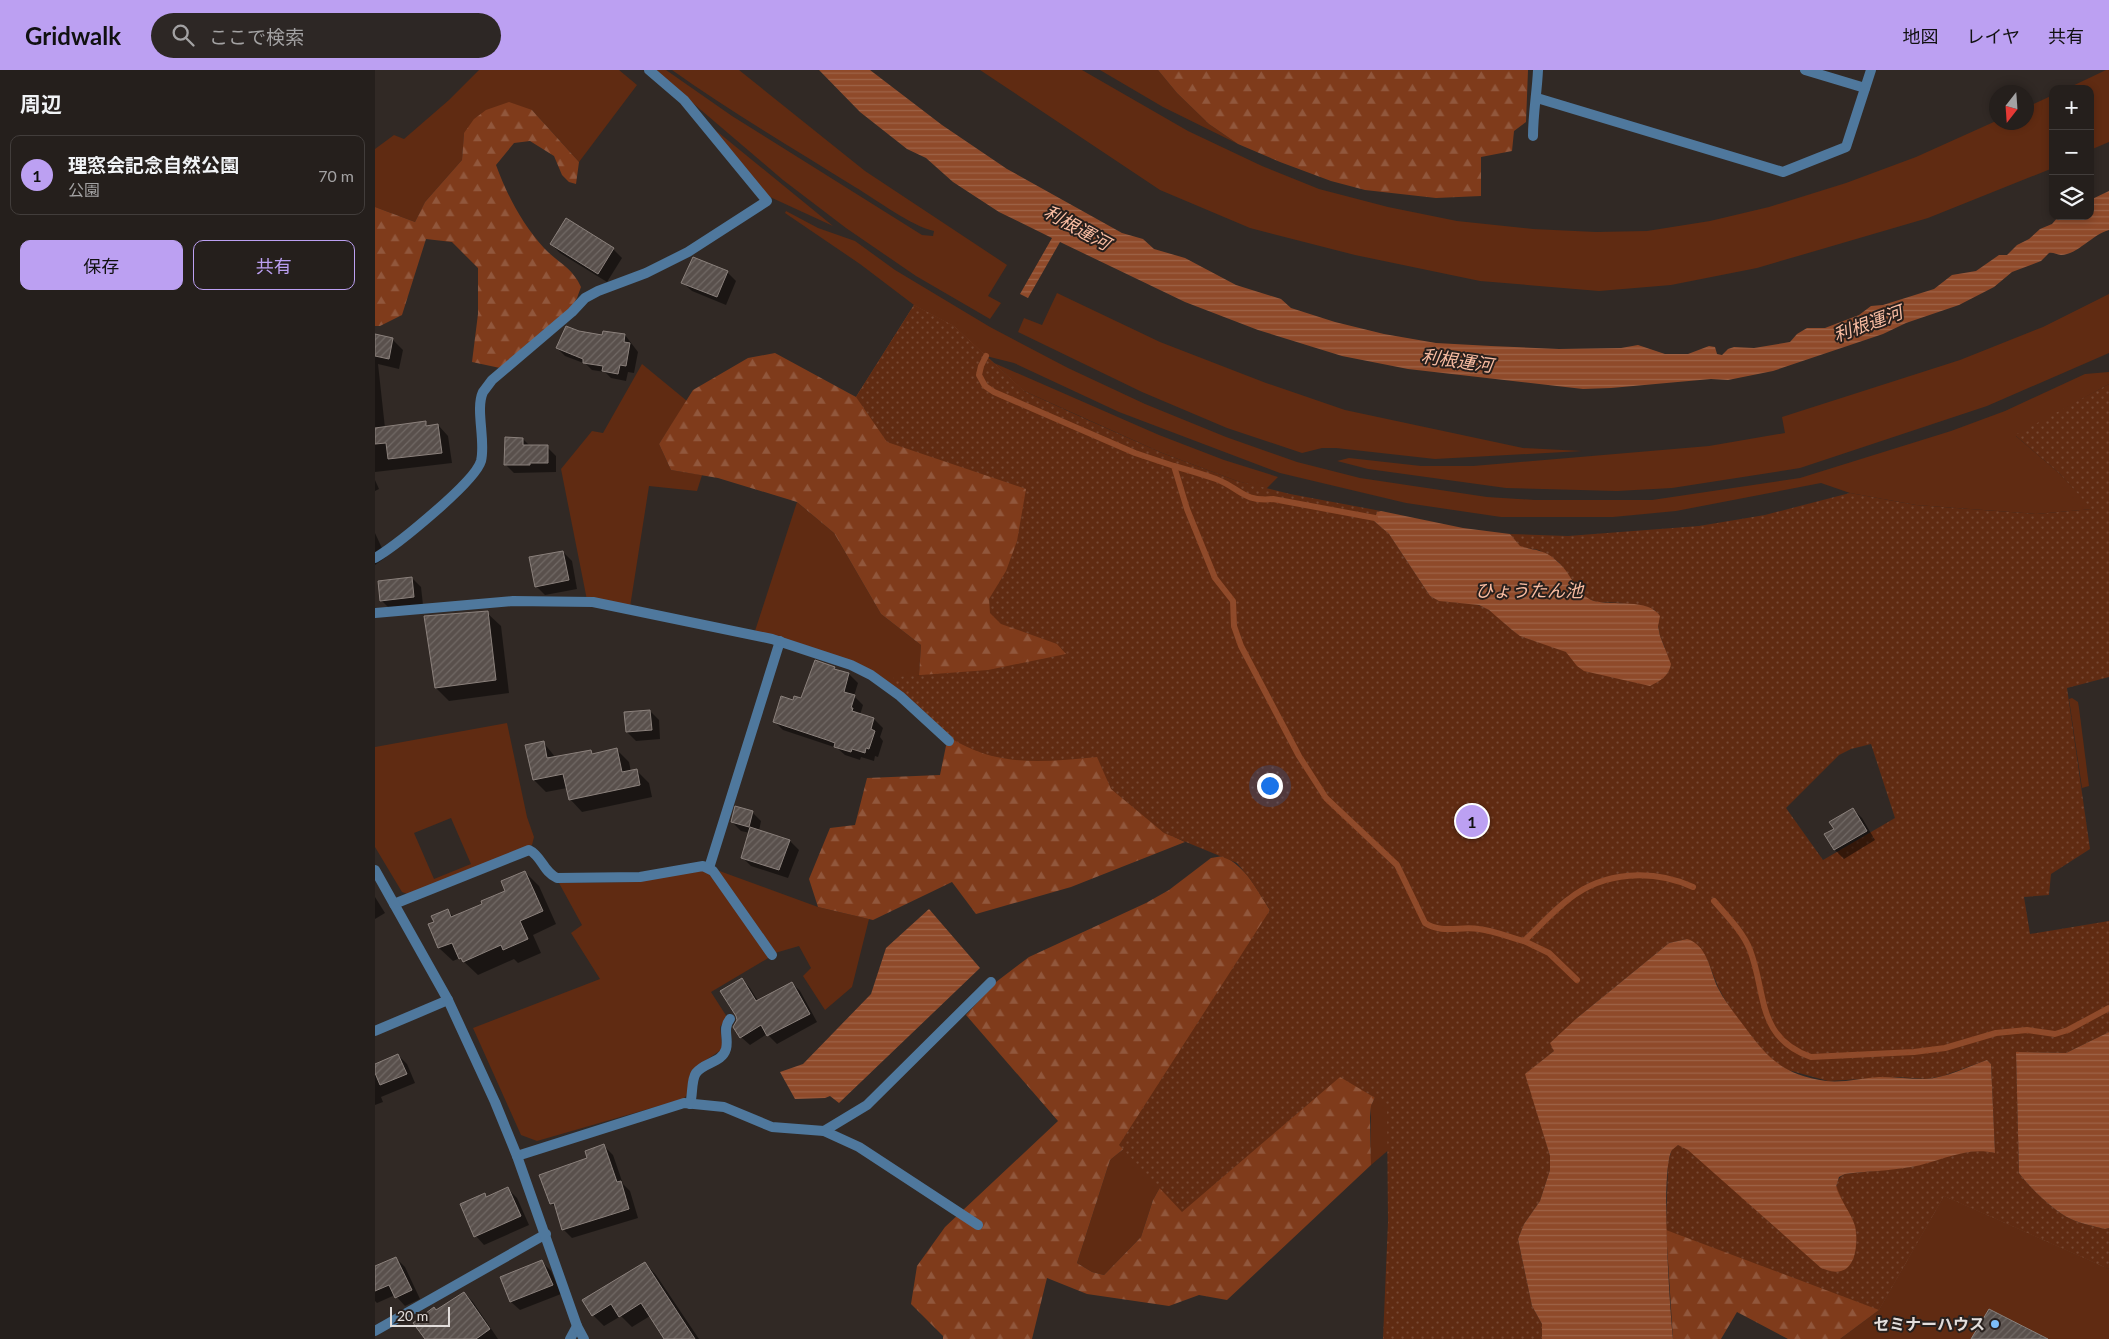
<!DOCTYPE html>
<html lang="ja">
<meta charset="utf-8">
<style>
:root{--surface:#251f1c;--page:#2d2725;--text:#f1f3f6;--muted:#a3a2a3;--line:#423d3b;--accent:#bca0f2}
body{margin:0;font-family:Lato,"Noto Sans JP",sans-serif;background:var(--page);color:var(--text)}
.controls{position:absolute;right:15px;top:15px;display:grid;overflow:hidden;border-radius:10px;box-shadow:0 2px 8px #0003}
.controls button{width:45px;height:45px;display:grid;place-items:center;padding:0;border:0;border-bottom:1px solid var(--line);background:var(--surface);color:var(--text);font:25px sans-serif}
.compass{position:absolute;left:1614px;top:15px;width:45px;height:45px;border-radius:50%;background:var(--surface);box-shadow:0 2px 8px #0003;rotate:197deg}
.scale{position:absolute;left:15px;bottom:12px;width:60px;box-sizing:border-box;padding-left:5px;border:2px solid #e2dddb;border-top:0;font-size:14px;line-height:18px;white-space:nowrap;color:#e2dddb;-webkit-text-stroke:4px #271f1c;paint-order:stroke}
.you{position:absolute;left:894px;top:715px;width:18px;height:18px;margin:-12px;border:4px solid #fff;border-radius:50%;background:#1a73e8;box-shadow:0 0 0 8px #1a73e833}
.badge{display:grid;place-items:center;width:32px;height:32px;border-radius:50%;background:var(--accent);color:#111;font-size:16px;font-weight:700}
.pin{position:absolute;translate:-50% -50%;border:2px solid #fff;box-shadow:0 1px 5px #0006}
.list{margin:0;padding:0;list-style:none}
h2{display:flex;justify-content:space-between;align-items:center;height:65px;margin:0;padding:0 20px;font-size:21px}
h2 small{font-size:16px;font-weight:400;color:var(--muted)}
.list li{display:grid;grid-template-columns:32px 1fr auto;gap:15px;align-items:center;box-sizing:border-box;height:80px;margin:0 10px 10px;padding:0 10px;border:1px solid var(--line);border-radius:10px}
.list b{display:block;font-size:19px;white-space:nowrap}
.list p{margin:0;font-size:16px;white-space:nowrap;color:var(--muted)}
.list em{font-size:16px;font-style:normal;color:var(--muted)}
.actions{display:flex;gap:10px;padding:15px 20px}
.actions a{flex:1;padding:11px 0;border:1px solid var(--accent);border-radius:10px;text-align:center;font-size:18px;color:var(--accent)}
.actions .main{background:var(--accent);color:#111}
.icon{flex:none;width:28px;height:28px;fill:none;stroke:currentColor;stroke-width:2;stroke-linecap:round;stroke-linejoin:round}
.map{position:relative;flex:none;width:1734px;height:1269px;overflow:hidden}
header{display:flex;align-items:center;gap:30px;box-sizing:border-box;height:70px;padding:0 25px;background:var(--accent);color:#111}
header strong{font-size:24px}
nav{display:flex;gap:28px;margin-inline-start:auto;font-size:18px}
.search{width:350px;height:45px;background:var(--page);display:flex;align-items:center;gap:12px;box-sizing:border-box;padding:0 18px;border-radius:28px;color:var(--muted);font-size:19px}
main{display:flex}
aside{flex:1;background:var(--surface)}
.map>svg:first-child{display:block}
</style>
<header>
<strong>Gridwalk</strong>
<div class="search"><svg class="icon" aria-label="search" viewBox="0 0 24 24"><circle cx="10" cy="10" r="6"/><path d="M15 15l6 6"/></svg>ここで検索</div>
<nav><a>地図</a><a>レイヤ</a><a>共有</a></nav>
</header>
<main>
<aside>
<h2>周辺<small></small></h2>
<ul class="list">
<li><span class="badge">1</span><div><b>理窓会記念自然公園</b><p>公園</p></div><em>70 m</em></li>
</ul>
<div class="actions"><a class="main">保存</a><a>共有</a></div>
</aside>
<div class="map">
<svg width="1734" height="1269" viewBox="0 0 1734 1269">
<defs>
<pattern id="forest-firs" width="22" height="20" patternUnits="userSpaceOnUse" patternTransform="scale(1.25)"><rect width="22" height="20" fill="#7f3b1b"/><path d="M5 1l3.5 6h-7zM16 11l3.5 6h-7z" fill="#91573c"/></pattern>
<pattern id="park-dots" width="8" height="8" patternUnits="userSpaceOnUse" patternTransform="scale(1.25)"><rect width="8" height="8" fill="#602b12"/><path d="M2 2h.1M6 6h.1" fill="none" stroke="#764934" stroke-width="1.8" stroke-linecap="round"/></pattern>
<pattern id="water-rules" width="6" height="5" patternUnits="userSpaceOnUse" patternTransform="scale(1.25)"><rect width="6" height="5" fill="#8f4a2a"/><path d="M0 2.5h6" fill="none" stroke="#9e6448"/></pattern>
<pattern id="building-hatch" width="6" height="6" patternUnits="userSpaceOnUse" patternTransform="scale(1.25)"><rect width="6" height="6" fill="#59504c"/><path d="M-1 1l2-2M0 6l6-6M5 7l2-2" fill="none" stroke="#716965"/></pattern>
</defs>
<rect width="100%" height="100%" fill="#312925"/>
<g fill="#602b12" fill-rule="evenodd">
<polygon points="104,0 244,0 262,15 204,92 157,40 89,63 87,90 50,132 40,152 0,137 0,79 19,65 29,69 74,30"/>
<path d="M279,0h12l66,46 190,119 11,1 1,-5c-23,-5 -57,-31 -79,-44 -61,-38 -124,-75 -183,-117h67l126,101 142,94 -19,31 13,7 -11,16 -74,-43 -70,-48 -63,-48z"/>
<polygon points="605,0 707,0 813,61 887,96 944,119 1013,137 1082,151 1158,159 1221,162 1272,161 1335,151 1394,137 1471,113 1541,87 1621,51 1622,52 1652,52 1652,37 1678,25 1678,98 1553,148 1382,198 1296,215 1224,221 1105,211 980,185 875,158 785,120"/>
<polygon points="725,0 783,0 802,23 834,54 863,74 788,37"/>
<polygon points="1731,0 1734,0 1734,72 1715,80 1715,19 1691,19"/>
<polygon points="328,50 458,156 395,127"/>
<polygon points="411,141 443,158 480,171 520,200 615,257 693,298 770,334 851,367 922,392 985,408 1112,427 1160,430 1277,430 1425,408 1576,361 1630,341 1710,304 1734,302 1734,314 1641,366 1684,403 1718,439 1661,444 1541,435 1475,423 1446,413 1301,441 1238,447 1126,447 1031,433 905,403 744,342 639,293 611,286 579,256 539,235 485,194 410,143"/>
<polygon points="682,223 785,272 891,313 970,340 1148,378 1207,381 1060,389 961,378 947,378 927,383 852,358 767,322 643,262 649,248 667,255"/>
<polygon points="1734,224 1734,283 1612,336 1425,398 1297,418 1242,421 1131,418 993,399 962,391 974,388 1046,396 1098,396 1334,376 1410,363 1407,347 1585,290 1668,257"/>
<polygon points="619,293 784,365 849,390 903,407 891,419 862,411 787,383 649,321"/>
<polygon points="267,294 312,331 284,374 296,400 327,405 322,421 274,416 255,537 212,530 186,399 217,361 228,363"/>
<polygon points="422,432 459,463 506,544 546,575 544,605 518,616 380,561"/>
<polygon points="1697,628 1703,632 1704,638 1714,716 1707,718 1694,629"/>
<path d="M132,653l20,94 7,20 -2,8 -59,23 -63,27 -8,-3 -27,-45v-100zM76,748l20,46 -37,15 -20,-46z"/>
<polygon points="339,799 443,837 494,849 477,917 450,940 428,906 436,898 424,876 400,883"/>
<polygon points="322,800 335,801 395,887 336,922 352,947 345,957 347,974 346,980 322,996 312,1025 308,1029 162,1071 146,1065 98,958 225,909 196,863 207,855 184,813 262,812"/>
<polygon points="920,875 942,901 975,927 1012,950 1042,964 1099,977 1101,986 1095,999 1098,1008 996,1095 996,1036 1007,1012 1022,987 1018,976 970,957 941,967 924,988 898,1028 874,1039 845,1041 819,1056 778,1130 766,1167 729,1205 717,1202 702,1193 735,1090 811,1028 881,979 904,932"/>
<polygon points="1569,1126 1734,1199 1734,1269 1673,1269 1614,1239 1607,1251 1594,1245 1591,1251 1603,1257 1596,1269 1465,1269 1504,1240"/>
</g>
<g fill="url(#forest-firs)">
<polygon points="783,0 1153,0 1151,52 1139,61 1137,81 1106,87 1106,126 1061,128 990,120 956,111 905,92 863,74 834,54 802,23"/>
<path d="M134,32l23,8 47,52 -3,22 -7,-2 -7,-7 -8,-19 -24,-15 -16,2 -18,22c11,30 26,59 48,83 14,15 28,19 37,39l-4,11 -7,11 -70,59 -28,-6 6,-48v-46l-26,-26 -26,-3 -24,76 -22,11h-5v-119l40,15 10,-20 37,-42 2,-27 10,-14 12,-9z"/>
<polygon points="539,235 579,256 649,321 787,761 810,772 696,817 601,844 577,812 498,850 443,837 434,809 455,758 480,755 492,708 565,705 573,666 544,605 546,575 506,544 459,463 422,432 343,408 296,400 284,374 318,320 373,288 400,283 481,327"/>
<path d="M848,786c24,12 33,32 47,54l-84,188 -76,62 -33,103 15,9 12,3 37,-38 12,-37 41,-74 105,-68 83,24 -11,24 -1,11 1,48 -144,135 -28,-5 -30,11 -82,-12 -40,-16 -15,61h-89v-3l-32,-32 6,-38 28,-39 113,-106 -92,-106 30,-33 33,-25 117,-54 23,-13 42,-32z"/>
<polygon points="1536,1097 1734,1199 1569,1126 1504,1240 1465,1269 1413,1269 1362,1242 1346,1269 1298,1269 1291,1160"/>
</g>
<path fill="url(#park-dots)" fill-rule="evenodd" d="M539,235l40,21 70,65 55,25 83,37 75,28 53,13 91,17 -4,1 -3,9 15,13 41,62c18,11 42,2 59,14 9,5 15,14 23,20 14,11 34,13 50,20 17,8 31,24 51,26l52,-28 -5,-12 -5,-26 -32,-7 -26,-1 -8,-3 -7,-4 -23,-33 -20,-12 -19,-3 -10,-13 58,2 131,-10 66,-11 85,-22 66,12 120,9 56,-5 -33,-36 -44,-38 94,-51v293l-42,11 23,161 -39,25 -2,21 -25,2 6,37 79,-13v111l-43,21 -50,-1 3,121c11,15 35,38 52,46 10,5 23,7 34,10l4,-1v41l-165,-73 -65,114 -213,-80 2,-67 4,-14 6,-4 5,1 170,114c7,-28 -4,-45 -15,-69 -3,-8 0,-13 7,-17l66,-7 43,-13 28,-4 13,3 -4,-89 -4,-4 -44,16 -17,3 -29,-2 -69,4 -40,-11 -14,-8 -16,-15 -29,-40 -11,-20 -11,-28 -20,-20 -18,4 -92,75 -23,33 -28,23 24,82v14l-10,31 -16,23 -6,15 14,67 10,18v15h-159l5,-117 -1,-117 -47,-28 -158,135 -63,-67 151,-235 -20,-31 -13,-16 -73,-30 -53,-44 -14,-32c-53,5 -100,11 -148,-20 -19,-13 -39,-36 -57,-52l2,-8 94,-7 78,-16 -9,-10 -56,-20 -11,-11 -1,-14 17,-28 11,-30 9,-52 -139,-47 -31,-45zM1496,674l24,74 -72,42 -37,-52 53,-53 12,-6z"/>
<g fill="url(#water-rules)">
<path d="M444,0h51l72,55 65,44 115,64 21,6 11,10 31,9 51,27 45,14 10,9 44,14 49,12 52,9 55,3 68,3 62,-1 17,-3 27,9h23l21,-8 6,1 2,7 5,1 6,-6 6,-2 20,1 36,-6 7,-8 10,-6h18l34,-13 12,-9 12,-1 51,-16 18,-14 24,-4 23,-16h8l10,-10 12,-6 11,-10 12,-5 7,-8h31v-16l19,-9v39c-16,4 -32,25 -48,25 -4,0 -8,-3 -12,-2l-8,8 -29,11 -18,15 -35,18 -53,18 -23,11 -110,37 -45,9 -17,-1 -100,9 -28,1 -175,-20 -66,-13 -84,-26 -73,-28 -125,-60 -32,56 -8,-4 32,-56 -53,-26 -46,-30 -27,-24 -19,-9 -47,-37z"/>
<path d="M1006,441l82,17 47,6 10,12c15,5 25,3 38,16 14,12 18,33 36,39 17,5 55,-3 66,15l-2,10 2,10 11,28c-2,12 -11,17 -21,22l-66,-15 -7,-5 -11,-14 -46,-16 -8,-6 -23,-20 -10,-5 -40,-4 -9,-5 -41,-62 -15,-13 3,-9z"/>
<polygon points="554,839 605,898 464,1033 455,1026 450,1028 420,1029 405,1002 428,994 496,924 511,878"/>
<path d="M1312,869c21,6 23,33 31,49 7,14 17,26 26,38 24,33 40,49 82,55 17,2 37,-3 53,-4 16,0 31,2 46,2 21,-1 42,-12 62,-19l4,4 4,89c-30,-7 -55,9 -84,14 -22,4 -44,4 -66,7l-6,3 -3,10c4,14 15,25 19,39 3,13 2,41 -14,45 -7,2 -14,-1 -20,-3l-133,-118 -10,-5c-1,1 -5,4 -6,5 -12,19 -2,161 1,189h-131v-15l-10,-18 -14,-67 6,-15 16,-23 10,-31v-14l-25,-82 29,-23 -4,-8 27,-25 92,-75z"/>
<path d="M1734,962v196l-4,1c-11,-3 -24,-5 -34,-10 -17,-8 -41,-31 -52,-46l-3,-121 50,1z"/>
</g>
<g fill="#0007">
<polygon points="176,174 238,179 247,188 232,212 185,183"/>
<polygon points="352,202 361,211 351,235 317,221 308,213"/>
<polygon points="203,262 228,266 250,265 263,282 259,303 253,302 251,311 236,308 230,302 217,300 211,294 190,286 182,278"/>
<polygon points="0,266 18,270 28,280 24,299 3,294 10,358 50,353 54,357 63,355 73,366 77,393 0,402"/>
<polygon points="148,369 155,376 172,377 181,386 181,402 139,403 130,394"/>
<polygon points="0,410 4,419 0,421"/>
<polygon points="0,463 11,487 0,495"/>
<polygon points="188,482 197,491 202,519 170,525 161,516"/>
<polygon points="37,508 46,517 48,535 15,539 6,530"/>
<polygon points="112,543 126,556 134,623 74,631 61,618"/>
<polygon points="441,592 474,604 483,613 479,626 488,635 485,645 499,649 508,658 505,667 508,671 503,687 500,686 499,691 486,687 485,690 470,685 462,678 408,660 399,651 419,631 426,629"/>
<polygon points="275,641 284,650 285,669 261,671 252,662"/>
<polygon points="168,672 181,688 215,681 219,685 242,680 254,692 256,702 262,701 274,713 277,727 207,742 195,729 192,718 171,722 159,710"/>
<polygon points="1478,739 1487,748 1500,770 1469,789 1460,780 1451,765 1460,759"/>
<polygon points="377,742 386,751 384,761 415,771 424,780 413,808 376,796 367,787 375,763 366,761 357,752"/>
<polygon points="150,802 164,816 181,854 158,865 166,883 143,893 139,889 103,905 85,888 78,891 64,878 55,855 60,853 72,840 79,847 109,834 132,821"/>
<polygon points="0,827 10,843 0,849"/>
<polygon points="367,909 375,918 383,931 417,913 425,921 442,952 402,974 392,964 375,975 366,967 362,946"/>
<polygon points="23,985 32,994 40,1013 6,1027 8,1032 0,1035 0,996"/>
<polygon points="229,1076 238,1085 248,1114 255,1121 263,1148 197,1168 188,1159 183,1140 176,1133 214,1088"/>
<polygon points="133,1119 142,1128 154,1155 109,1175 101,1166 110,1125 113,1128"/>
<polygon points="21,1188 30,1197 45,1229 30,1236 20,1225 2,1233 0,1231 0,1195 2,1197"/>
<polygon points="167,1192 176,1201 186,1224 145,1240 136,1232"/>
<polygon points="270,1193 281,1205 324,1269 288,1269 289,1267 275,1246 257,1257 246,1246 229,1256 218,1245"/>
<polygon points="89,1223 98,1232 123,1269 52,1269 61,1242"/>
</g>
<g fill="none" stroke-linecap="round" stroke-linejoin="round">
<g stroke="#8f4a2a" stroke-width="6">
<path d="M611,286l-5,10 -2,9 6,11 9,6 141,61 39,13 13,43 28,69 18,23 1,25 7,20 58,110 27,42 71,67 28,58c17,11 35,3 54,6 15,2 30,8 45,12 15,-14 29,-30 45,-42 35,-28 84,-30 124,-12"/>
<path d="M799,396c14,4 28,8 42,13 24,9 26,23 57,20l102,19"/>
<path d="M1339,831c13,15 29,31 36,49 17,45 6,87 61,107l103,-5 31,-4 51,-15 31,-3 28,4 13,-4 41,-22"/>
<polyline points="1149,871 1174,883 1202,910"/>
</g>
</g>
<g fill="url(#building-hatch)" stroke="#8b817c">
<polygon points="191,148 239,178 223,204 175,174"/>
<polygon points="318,187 353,201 342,227 306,213"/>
<polygon points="191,256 204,261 227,265 228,261 250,264 249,272 255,273 251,296 245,295 243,304 227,301 228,296 208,293 208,289 181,278"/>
<polygon points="0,264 18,268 14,289 0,286"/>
<polygon points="51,351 51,356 63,354 67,383 13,389 11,373 0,374 0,358"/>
<polygon points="130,367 148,368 148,375 173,375 173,393 155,393 155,395 129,395"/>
<polygon points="188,481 194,510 160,517 154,487"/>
<polygon points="37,507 39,527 5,531 3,511"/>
<polygon points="113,541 121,610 60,618 49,546"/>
<polygon points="440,590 460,597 459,599 474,603 469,622 480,625 476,638 478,638 477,641 499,648 496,659 500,661 494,679 491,678 490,683 477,679 476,682 459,677 460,673 452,670 398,652 406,626 418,630 419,626 426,628"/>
<polygon points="275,640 277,660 251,662 249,642"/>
<polygon points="169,671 172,688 216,680 217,684 242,678 247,702 262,699 265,715 194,730 188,704 158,710 150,675"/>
<polygon points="360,736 378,741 374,757 356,752"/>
<polygon points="1478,738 1492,761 1459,780 1449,764 1459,759 1454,752"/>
<polygon points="375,757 415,770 404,800 366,788"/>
<polygon points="150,801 168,841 145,851 153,869 128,880 126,875 88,892 86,888 84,889 77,873 63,878 53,854 59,852 56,846 73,839 76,847 107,834 106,831 130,821 126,811"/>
<polygon points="367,908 381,931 417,912 435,944 392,966 386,955 365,968 358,957 362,950 361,946 345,921"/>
<polygon points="23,984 32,1004 5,1015 0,1003 0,994"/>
<polygon points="229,1074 242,1112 246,1111 254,1139 187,1160 179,1133 175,1134 164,1105 212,1088 210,1081"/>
<polygon points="133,1117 146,1146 99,1167 85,1134 110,1123 111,1127"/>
<polygon points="21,1187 37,1220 20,1228 14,1215 0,1221 0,1196"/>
<polygon points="167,1190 178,1215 135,1232 125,1207"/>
<polygon points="270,1192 305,1246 320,1269 289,1269 266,1233 244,1247 236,1234 217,1246 207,1230"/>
<polygon points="89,1222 115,1259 101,1269 50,1269 38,1253 59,1237 61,1240"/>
<polygon points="1614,1239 1673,1269 1596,1269"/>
</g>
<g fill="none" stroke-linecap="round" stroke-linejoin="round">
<g stroke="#4f789d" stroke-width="10">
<polyline points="334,798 405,571"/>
<path d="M19,834l135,-54c13,6 14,22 28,28l83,-1 63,-11 10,5 59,84"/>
<polyline points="0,961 73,930"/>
<path d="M315,1034c3,-9 1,-24 6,-31 8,-11 26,-10 30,-24 3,-11 -4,-20 4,-30"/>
<polyline points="449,1061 492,1035 616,912"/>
<polyline points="142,1086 309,1033 349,1037 397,1057 449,1061 484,1077 603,1155"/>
</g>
<g stroke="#4f789d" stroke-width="10">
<polyline points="1430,0 1490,18"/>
<polyline points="1162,28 1408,102 1471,77 1496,0"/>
<path d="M1158,66c0,-22 4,-44 5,-66"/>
<path d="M0,488c22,-13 100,-76 106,-97 5,-20 -6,-52 2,-69 3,-4 6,-8 9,-12l80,-68 13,-14 13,-7 48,-18 42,-21 79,-51 -83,-101 -35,-30"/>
<polyline points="0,543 138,531 218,532 397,569 476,595 496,605 525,626 574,671"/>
<polyline points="0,1261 171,1164"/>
<polyline points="195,1269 202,1256"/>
</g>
<polyline stroke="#4f789d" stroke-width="10" points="0,800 73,930 120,1032 142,1086 202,1256 209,1269"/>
</g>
<circle fill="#7cbef9" stroke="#271f1c" stroke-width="2" cx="1620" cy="1254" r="5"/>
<g text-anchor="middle" stroke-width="4" stroke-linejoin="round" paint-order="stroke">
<g font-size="16" font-weight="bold" fill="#e2dddb" stroke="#271f1c" text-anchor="end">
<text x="1610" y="1260">セミナーハウス</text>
</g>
<g font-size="18" font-style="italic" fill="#fabda2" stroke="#271f1c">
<text transform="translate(702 158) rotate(29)" y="6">利根運河</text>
<text transform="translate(1493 254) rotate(-20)" y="6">利根運河</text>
<text transform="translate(1082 291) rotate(8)" y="6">利根運河</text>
<text x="1154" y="527">ひょうたん池</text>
</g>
</g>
</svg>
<div class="controls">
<button>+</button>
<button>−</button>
<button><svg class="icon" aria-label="layers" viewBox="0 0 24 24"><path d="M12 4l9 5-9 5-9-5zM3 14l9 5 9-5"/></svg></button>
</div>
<svg class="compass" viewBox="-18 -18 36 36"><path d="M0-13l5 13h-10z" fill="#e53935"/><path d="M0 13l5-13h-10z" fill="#a3a2a3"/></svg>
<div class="scale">20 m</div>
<div class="you"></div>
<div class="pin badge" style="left:1097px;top:751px">1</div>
</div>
</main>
